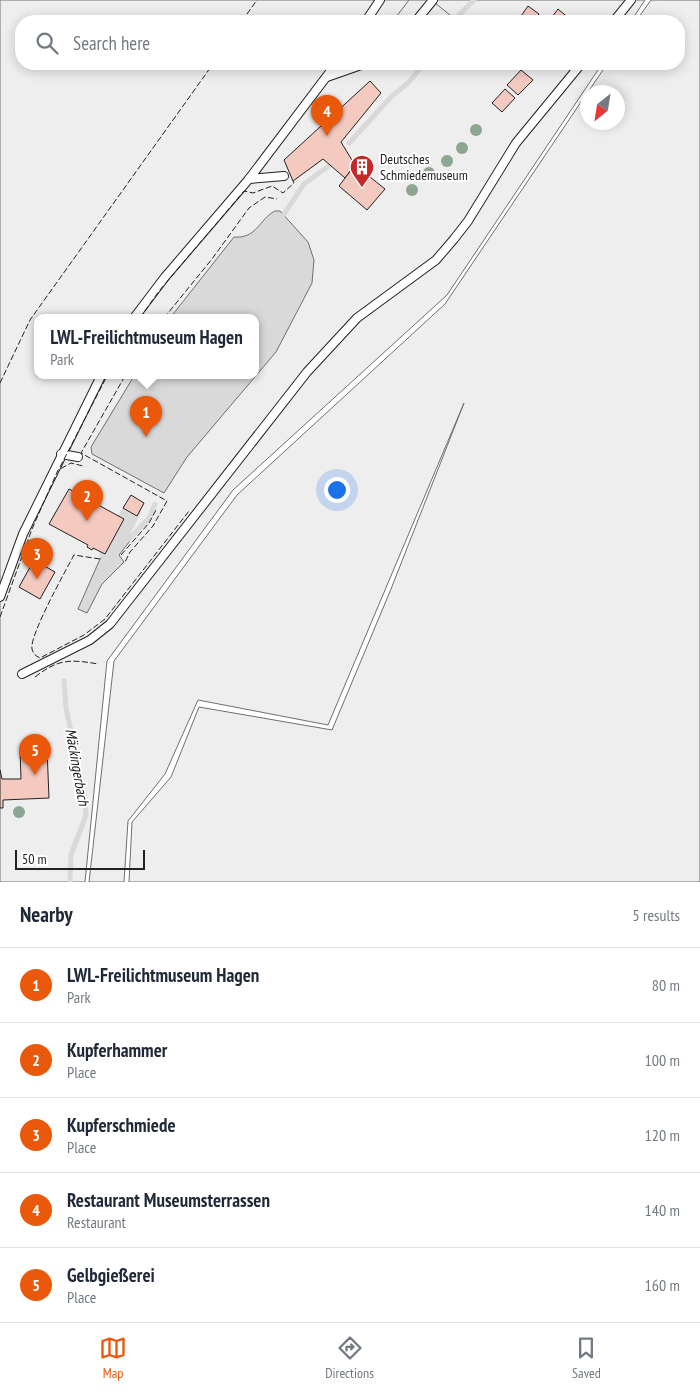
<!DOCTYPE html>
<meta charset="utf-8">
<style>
:root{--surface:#fff;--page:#f2f2f3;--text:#1f2937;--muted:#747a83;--line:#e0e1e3;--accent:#ea580c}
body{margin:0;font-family:"PT Sans Narrow",sans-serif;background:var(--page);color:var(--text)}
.compass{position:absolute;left:580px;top:85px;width:45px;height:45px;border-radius:50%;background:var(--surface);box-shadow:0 2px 12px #0003;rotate:210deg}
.scale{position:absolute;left:15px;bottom:12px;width:130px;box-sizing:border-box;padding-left:5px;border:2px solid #222;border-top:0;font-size:14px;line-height:18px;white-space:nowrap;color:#222;-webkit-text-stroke:4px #fff;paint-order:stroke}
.you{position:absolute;left:336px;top:489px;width:18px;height:18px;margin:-12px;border:4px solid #fff;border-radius:50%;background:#1a73e8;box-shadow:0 0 0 8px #1a73e833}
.badge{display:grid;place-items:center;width:32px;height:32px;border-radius:50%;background:var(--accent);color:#fff;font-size:16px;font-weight:700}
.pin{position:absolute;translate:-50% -41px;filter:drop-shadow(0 1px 2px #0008)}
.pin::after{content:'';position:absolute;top:26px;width:18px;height:15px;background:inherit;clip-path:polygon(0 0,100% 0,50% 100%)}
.popup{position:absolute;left:34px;top:314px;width:225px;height:65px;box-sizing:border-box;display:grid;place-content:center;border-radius:10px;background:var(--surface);filter:drop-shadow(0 1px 4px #0005);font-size:16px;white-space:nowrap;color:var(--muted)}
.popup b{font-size:19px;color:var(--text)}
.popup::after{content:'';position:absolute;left:50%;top:100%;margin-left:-10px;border:10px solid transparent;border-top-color:var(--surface)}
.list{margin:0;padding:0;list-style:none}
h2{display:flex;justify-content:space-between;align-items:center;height:65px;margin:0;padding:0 20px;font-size:21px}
h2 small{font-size:16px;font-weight:400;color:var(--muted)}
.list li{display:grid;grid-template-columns:32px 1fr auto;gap:15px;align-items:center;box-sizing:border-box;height:75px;padding:0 20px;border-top:1px solid var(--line)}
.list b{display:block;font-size:19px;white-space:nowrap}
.list p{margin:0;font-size:16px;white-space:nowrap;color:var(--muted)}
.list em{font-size:16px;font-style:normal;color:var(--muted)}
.icon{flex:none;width:28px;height:28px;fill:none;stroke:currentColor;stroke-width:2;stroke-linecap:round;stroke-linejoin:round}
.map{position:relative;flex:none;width:700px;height:882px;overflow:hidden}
.search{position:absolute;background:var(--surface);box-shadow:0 2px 12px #0003;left:15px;right:15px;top:15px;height:55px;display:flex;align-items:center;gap:12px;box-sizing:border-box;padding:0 18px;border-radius:20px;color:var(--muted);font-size:19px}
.sheet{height:440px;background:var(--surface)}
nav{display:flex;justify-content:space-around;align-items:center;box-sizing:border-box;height:70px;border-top:1px solid var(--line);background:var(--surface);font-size:14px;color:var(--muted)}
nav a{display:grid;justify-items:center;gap:2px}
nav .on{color:var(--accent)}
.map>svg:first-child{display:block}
</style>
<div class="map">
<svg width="700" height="882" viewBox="0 0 700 882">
<rect width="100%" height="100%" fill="#fff"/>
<g fill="#eee" stroke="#6f6f6f" fill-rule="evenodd">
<path d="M0,0h645l-14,21h-610v43h581l-155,231 -214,195 -126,171 -22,221h-85zM37,318h218v58h-218z"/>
<polygon points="651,0 700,0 700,882 129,882 132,822 171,777 199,707 332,730 391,589 464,403 328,725 198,700 165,774 128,821 124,882 89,882 114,661 237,495 445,304 587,93 588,122 618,122 618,92 588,92 607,64 679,64 679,21 636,21"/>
</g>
<polygon fill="#ededed" stroke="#6f6f6f" points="409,0 437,0 435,3 450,15 445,21 393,21"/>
<g fill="#d9d9d9" stroke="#6f6f6f">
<path d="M275,211h5l28,31 6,18 -2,23 -36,69 -89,105 -23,36 -72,-39 -1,-7 43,-71h121v-58h-85l64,-81c23,2 25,-18 41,-26z"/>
<polygon points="125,532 133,537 119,555 124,562 102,584 87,613 78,609 100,559 106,552 113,553"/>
</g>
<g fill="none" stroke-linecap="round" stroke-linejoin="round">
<g stroke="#d9d9d9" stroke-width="5">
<polyline points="453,21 474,0"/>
<polyline points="349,143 392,96 408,83 424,64"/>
<polyline points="284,214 304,184 330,165"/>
<polyline points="129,539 149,518 155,504"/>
<polyline points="64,681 66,708 85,797 86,815 71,855 70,882"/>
</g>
<polyline stroke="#d9d9d9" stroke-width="19" points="109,552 131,512"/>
</g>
<g fill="#f3c9c0" stroke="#222">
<polygon points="528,6 539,14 534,21 522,21 519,19"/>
<polygon points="558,9 571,20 570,21 549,21"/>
<polygon points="521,70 533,80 518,95 507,85"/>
<polygon points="370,81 381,93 341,142 355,165 345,178 323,159 293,181 284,160"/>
<polygon points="505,89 515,98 502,112 492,103"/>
<polygon points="355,165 385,189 367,210 339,186"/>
<polygon points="69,489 124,519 105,554 93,548 92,550 87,547 88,545 49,524"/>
<polygon points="131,495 144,503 137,516 123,508"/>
<polygon points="34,560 55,572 40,599 19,587"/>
<polygon points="47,749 49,798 3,800 3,808 0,808 0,770 2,779 21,779 20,750"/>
</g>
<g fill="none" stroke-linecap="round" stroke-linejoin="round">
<defs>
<g id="service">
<polyline points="366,21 380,0"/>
<polyline points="416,21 433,0"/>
<polyline points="614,21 631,0"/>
<polyline points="327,77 364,64"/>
<polyline points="249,179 284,176"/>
<polyline points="134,318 165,277 249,179 336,64"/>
<polyline points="61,454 78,457"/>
<polyline points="0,597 23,534 101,376"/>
<polyline points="22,674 90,640 110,624 307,372 357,318 436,260 454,239 468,221 516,143 581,64"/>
</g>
</defs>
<use href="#service" stroke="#222" stroke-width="10"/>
<use href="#service" stroke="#fff" stroke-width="8"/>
<g stroke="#222" stroke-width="1" stroke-dasharray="6 2.5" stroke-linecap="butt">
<polyline points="242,21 257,0"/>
<polyline points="140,318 159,291 244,191 253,193 272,186 283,193 294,183 293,181"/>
<polyline points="164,318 212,259 249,208 265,197 277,199"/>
<polyline points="125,376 81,453 167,501 153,526 130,552 125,562"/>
<polyline points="0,383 30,320 213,64"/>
<polyline points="60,467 107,376"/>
<polyline points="121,555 149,523 156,510"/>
<path d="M100,559l-26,-4c-8,15 -45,81 -42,94 1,5 4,7 8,9l44,-23 21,-16 84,-108"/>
<polyline points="0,617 32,529 58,470 71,463 83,466"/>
<path d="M35,677c23,-18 35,-18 63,-13"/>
</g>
</g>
<g fill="#8da692">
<circle cx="476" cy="130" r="6"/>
<circle cx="462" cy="148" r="6"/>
<circle cx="447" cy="161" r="6"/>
<circle cx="429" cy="173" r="6"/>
<circle cx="412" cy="190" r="6"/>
<circle cx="19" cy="812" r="6"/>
</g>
<defs>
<symbol id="building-pin" viewBox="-11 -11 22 30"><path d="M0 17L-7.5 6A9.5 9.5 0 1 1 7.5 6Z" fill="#c62828" stroke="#fff"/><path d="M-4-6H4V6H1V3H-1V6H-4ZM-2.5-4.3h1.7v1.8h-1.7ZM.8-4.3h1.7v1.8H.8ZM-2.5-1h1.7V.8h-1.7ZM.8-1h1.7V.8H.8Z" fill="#fff"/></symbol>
</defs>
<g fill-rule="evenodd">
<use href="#building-pin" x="348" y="153" width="28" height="38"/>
</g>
<g text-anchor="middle" stroke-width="4" stroke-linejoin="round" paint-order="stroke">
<g font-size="14" fill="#222" stroke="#fff" text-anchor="start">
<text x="380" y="164">Deutsches<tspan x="380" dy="16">Schmiedemuseum</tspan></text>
</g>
<g font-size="15" font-style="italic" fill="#222" stroke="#fff">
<text transform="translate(77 767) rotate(80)" y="5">Mäckingerbach</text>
</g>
</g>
</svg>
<svg class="compass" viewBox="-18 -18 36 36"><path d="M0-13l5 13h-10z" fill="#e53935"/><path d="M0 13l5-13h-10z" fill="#747a83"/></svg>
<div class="scale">50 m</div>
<div class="you"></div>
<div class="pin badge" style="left:146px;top:437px">1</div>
<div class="popup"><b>LWL-Freilichtmuseum Hagen</b>Park</div>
<div class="pin badge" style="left:87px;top:521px">2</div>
<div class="pin badge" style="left:37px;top:579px">3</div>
<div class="pin badge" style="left:327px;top:136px">4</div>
<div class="pin badge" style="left:35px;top:775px">5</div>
<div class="search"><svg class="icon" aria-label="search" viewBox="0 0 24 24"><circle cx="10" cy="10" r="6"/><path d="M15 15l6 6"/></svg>Search here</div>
</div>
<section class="sheet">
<h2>Nearby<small>5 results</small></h2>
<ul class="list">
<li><span class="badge">1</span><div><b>LWL-Freilichtmuseum Hagen</b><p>Park</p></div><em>80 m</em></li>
<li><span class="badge">2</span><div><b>Kupferhammer</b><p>Place</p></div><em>100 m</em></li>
<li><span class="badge">3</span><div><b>Kupferschmiede</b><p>Place</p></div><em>120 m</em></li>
<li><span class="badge">4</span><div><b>Restaurant Museumsterrassen</b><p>Restaurant</p></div><em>140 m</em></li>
<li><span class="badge">5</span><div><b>Gelbgießerei</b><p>Place</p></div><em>160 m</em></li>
</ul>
</section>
<nav>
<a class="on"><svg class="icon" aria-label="map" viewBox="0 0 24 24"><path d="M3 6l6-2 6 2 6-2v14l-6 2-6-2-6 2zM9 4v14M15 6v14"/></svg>Map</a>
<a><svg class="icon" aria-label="directions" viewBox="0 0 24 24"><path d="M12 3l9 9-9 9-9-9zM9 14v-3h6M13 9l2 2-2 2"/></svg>Directions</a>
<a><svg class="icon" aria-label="saved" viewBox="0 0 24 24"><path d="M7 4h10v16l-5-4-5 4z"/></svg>Saved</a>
</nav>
